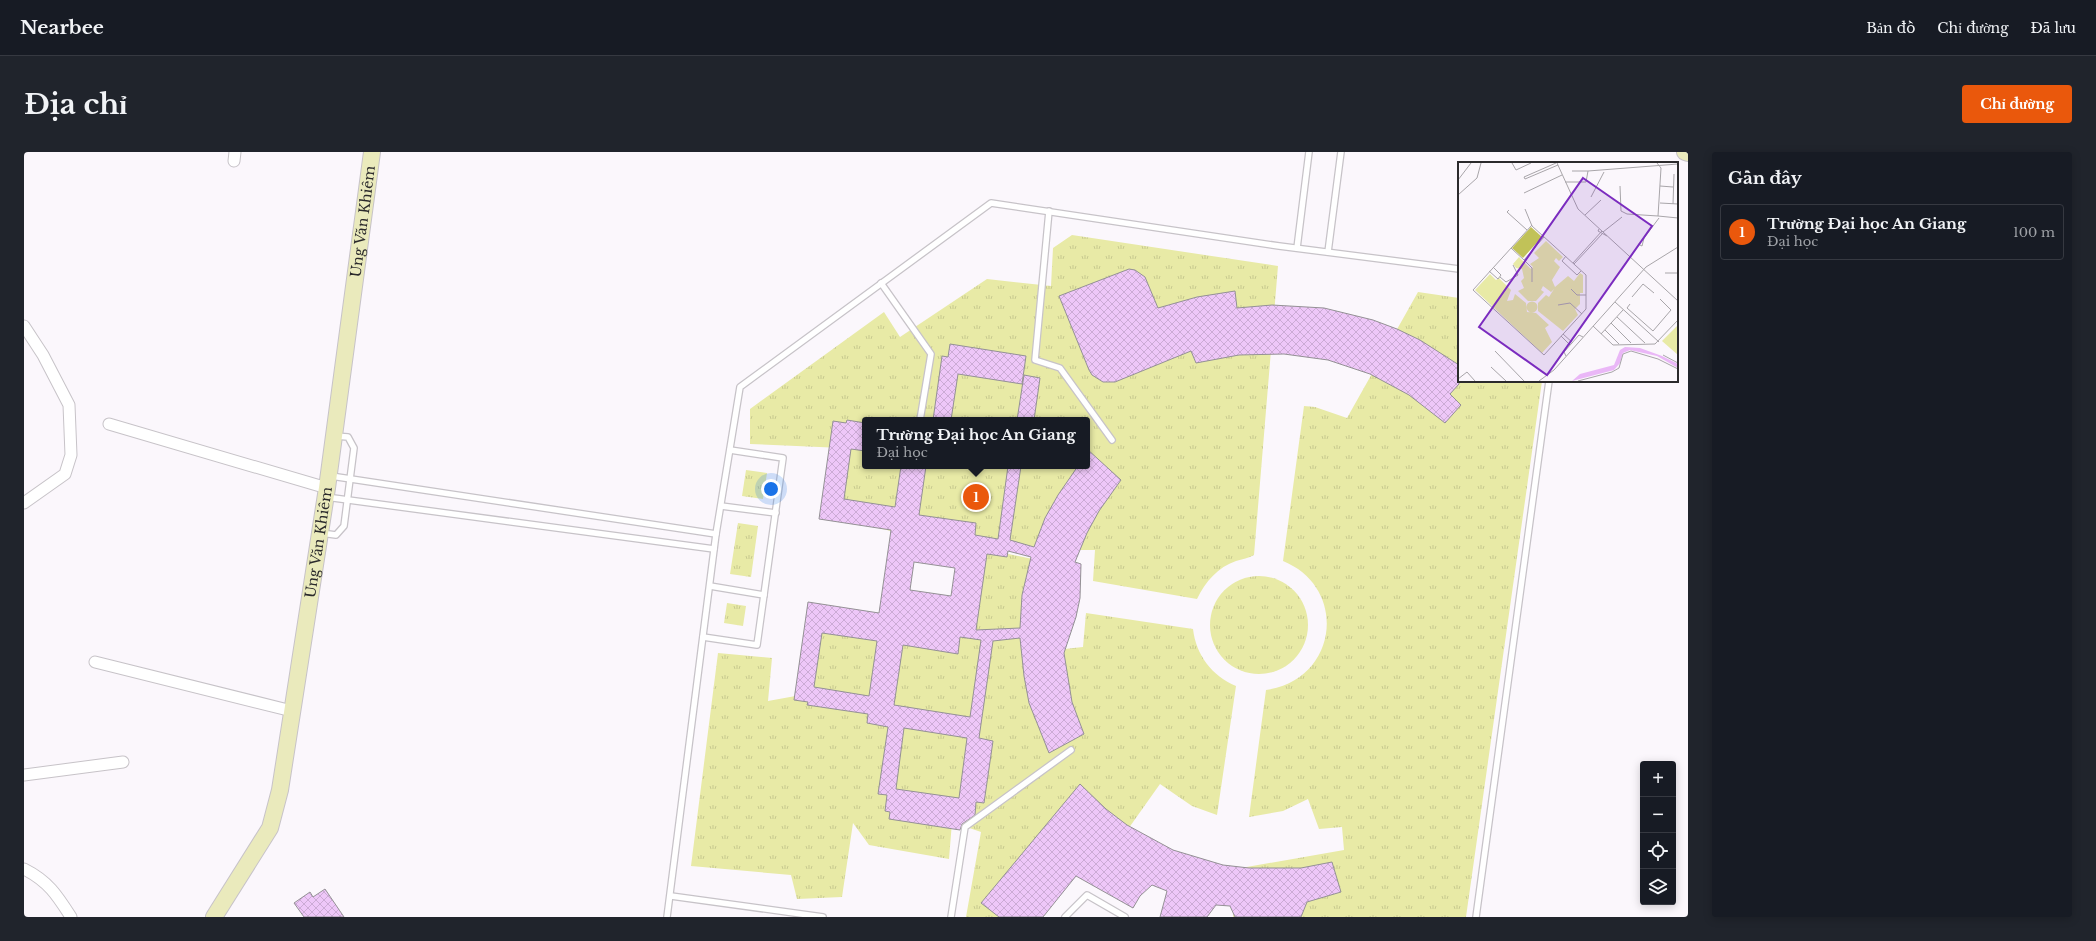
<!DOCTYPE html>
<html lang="vi">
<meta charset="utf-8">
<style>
:root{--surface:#171b24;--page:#20242c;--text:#f1f3f6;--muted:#9ea1a6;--line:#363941;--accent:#ea580c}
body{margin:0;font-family:"Libre Baskerville",serif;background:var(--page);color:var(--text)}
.controls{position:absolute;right:12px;bottom:12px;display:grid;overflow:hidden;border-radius:4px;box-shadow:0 2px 10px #0003}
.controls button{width:36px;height:36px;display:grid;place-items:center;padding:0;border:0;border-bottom:1px solid var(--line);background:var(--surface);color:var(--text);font:20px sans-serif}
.you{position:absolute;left:747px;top:337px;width:14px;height:14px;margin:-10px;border:3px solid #fff;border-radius:50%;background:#1a73e8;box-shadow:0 0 0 6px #1a73e833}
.badge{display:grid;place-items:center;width:26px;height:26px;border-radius:50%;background:var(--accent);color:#fff;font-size:13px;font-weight:700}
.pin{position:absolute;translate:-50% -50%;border:2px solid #fff;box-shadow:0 1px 4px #0006}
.popup{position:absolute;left:838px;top:265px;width:228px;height:52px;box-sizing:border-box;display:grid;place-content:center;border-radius:4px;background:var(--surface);filter:drop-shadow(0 1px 3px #0005);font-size:13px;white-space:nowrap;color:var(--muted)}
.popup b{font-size:15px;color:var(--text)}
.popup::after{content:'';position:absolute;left:50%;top:100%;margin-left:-8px;border:8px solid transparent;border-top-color:var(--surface)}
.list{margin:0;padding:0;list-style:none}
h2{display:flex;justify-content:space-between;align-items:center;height:52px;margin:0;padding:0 16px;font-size:17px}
h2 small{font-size:13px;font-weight:400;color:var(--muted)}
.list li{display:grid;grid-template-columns:26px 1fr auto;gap:12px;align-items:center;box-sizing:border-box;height:56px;margin:0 8px 8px;padding:0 8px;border:1px solid var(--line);border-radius:4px}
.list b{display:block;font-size:15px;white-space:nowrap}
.list p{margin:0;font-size:13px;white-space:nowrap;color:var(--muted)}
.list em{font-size:13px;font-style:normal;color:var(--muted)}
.icon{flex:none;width:22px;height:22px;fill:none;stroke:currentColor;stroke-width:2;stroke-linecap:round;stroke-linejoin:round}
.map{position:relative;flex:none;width:1664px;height:765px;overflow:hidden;border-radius:4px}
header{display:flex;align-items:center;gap:24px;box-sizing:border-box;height:56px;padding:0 20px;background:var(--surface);border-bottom:1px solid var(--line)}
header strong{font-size:19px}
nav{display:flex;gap:22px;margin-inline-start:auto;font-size:14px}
.intro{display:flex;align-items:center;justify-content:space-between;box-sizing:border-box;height:96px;padding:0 24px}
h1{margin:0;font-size:28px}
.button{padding:10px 18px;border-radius:4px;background:var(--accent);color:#fff;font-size:14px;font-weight:700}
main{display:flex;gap:24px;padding:0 24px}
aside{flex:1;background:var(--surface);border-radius:4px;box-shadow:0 2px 10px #0003}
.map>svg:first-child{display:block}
</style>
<header>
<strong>Nearbee</strong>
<nav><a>Bản đồ</a><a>Chỉ đường</a><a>Đã lưu</a></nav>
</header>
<div class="intro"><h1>Địa chỉ</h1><a class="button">Chỉ đường</a></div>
<main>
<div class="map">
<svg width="1664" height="765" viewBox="0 0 1664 765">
<defs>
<pattern id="grass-tufts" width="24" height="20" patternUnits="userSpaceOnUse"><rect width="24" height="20" fill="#e8eaa6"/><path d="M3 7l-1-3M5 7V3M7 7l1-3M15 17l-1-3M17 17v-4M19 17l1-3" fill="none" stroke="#c7c98f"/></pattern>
<pattern id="building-cross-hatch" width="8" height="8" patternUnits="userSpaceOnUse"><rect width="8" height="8" fill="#eec7f8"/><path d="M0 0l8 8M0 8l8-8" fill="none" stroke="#ccabd5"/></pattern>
</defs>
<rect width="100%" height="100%" fill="#fbf7fc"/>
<g fill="url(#grass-tufts)" fill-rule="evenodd">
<path d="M1048,83l206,31 -24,289c-5,3 -12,4 -18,6 -18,6 -31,21 -39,38l-104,-18 2,-31h-106l53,11 -5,91 46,-5 3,-34 107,16c3,26 19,47 43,57l-19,129 -25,-9 -32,-22 -39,55 -36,-9 -57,87h-62l15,-85 -29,-10 -3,37 -80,-14 -16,-22 -11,74 -45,2 -6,-24 -100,-9 27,-213 54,5 -4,43 33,-6 8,-75 147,-5 13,-65 -136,-33 9,-69 -92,-4v-35l134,-97 16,25 87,-58 64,7 2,-38zM841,268h222v46h-222z"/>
<path d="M1394,140l41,6v83h83l-76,536h-233l8,-49 103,-18 -2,-23 -23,2 -11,-30 -25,12 -34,6 17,-127c72,-10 83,-102 17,-129l21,-155 11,1 32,11z"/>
<polygon points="722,318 743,321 739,347 718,344"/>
<polygon points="714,371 734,374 727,425 706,422"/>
<circle cx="1235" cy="473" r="49"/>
<polygon points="703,451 722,454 719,474 700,471"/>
</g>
<g fill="url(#building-cross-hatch)" stroke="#949195" fill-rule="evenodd">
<polygon points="1105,117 1111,118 1121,125 1134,156 1173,145 1211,139 1213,156 1248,153 1300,156 1349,168 1373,177 1396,188 1435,213 1435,232 1426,242 1437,253 1421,271 1385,243 1346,222 1304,208 1260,202 1215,203 1172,211 1167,199 1091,230 1079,230 1068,223 1065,218 1035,144"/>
<polygon points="926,192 1002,204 998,232 934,222 927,268 909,268 918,204 924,205"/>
<polygon points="1000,223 1016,226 1010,268 993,268"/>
<path d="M823,268l18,3v28l-14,-2 -7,50 51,8 6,-41h25l-7,49 57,8 -1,12 23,4 10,-73h13l-11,74 24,7 11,-29 13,-23 20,-29h9v-17l34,31 -22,31 -12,22 -12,29 6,2 -1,34 -4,19 -12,36 8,49 12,32 -35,19 -20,-50 -5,-27 -4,-38 -27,3 -14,97 14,3 -9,62 -8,-1 -1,13 -13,9 -2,6 -71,-11 1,-7 -5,-1 2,-16 -9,-1 10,-67 -21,-4 1,-9 -61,-9 1,-3 -14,-2 14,-98 71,11 12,-83 -72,-11 14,-98 13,2zM984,399l23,6 -9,38 -2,33 -44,2 11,-76 20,3zM890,410l41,6 -4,28 -41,-6zM798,481l55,8 -8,55 -55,-9zM936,485l21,3 -11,77 -76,-12 9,-60 55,9zM880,576l63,10 -8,60 -63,-9z"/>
<polygon points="1056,632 1082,657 1103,673 1149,698 1199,713 1225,716 1277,716 1308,710 1317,740 1283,750 1277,765 1211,765 1206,754 1192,753 1183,765 1136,765 1143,739 1128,733 1116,744 1109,756 1052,724 1019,765 975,765 957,751"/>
<polygon points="301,737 320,765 280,765 270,751 286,740 289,745"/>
</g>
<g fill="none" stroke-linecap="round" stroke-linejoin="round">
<defs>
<g id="lane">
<polyline points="1025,59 1011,208 1036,216 1088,288"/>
<polyline points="1273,96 1285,0"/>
<polyline points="1304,100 1317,0"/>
<polyline points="857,131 907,202 896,268"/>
<polyline points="307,324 692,382"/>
<polyline points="302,345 690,397"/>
<polyline points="697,354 752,361"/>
<polyline points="297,381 312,383 320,374 330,296 324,285 311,284"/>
<polyline points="686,434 740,443"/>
<polyline points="679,485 733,493 759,306 706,298"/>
<polyline points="647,744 799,765"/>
<polyline points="643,765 692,382 716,235 967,51 1255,94 1435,117"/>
<polyline points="927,765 941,675 1047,598"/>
<polyline points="1041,765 1063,743 1101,765"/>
<polyline points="1452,765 1525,229"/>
</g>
<g id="street">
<polyline points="210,9 211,0"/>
<polyline points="0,174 19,203 45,253 47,303 41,322 0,351"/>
<polyline points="85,272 303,336"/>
<polyline points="71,510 268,559"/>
<polyline points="0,623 99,610"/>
<path d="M0,717c24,12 33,26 47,48"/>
</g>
<g id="secondary">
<polyline points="1661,0 1664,1"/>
<path id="s1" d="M190,765l56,-89 10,-38 47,-302 45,-336"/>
</g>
</defs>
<use href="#lane" stroke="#c7c3c8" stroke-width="8"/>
<use href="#street" stroke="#c7c3c8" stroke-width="13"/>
<use href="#secondary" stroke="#c7c3c8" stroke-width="18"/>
<use href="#lane" stroke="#fff" stroke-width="5.5"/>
<use href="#street" stroke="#fff" stroke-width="11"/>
<use href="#secondary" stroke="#eaeabc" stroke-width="16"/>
</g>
<g text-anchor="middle" stroke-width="3.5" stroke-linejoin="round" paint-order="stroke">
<g font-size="14" fill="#2b2a2c" stroke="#fbf7fc">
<text dy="5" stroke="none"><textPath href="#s1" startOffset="719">Ung Văn Khiêm</textPath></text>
<text dy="5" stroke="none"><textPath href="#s1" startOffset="395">Ung Văn Khiêm</textPath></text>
</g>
</g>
<g transform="translate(1434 10)">
<rect width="220" height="220" fill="#fbf7fc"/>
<path d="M88,79l17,16 -4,4 -3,-3 -2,3 6,6 -8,13 3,7 13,-11 6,5 6,-8 3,2v18h-3v11l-5,5 3,6 -15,16 -25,-20v-8l8,-8 3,2 5,-8 -3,3 -8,-6 -2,4 3,2 -8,9h-8l-10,-10 6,-3 -3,-7 3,-3 -2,-9 -6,-1 -3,-4 6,-7 12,12 2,-2 -3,-3 9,-6 -5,-5zM32,112l6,6 3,-2 12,12 -4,11 6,-1 2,-6 11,9 1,9 9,1 13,12 -4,3 7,14 -10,11 -67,-63zM68.5 145a5.5 5.5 0 1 1 11 0a5.5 5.5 0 1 1-11 0ZM220,163v30l-16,-14z" fill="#e8eaa6"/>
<path d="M73,65l11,10 -19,21 -11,-10z" fill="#c1c258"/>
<path d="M167,185l15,1 22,8 16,8v4l-21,-12 -27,-6 -7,3 -3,10 -6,7 -42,11 8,-7 34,-9 6,-15z" fill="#eab7f7"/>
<path fill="none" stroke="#a8a5a9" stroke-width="1" d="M54,1l4,7 15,-7M99,1l21,46 100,92M199,1l4,5 -3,48 20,2M114,9h16M67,17l-1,-2 32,-14M67,17l33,-14M0,18l13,-17M107,20h21l2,-11 90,-7M162,24l1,25 6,3 31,2M202,24l13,1M66,31l38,-18M0,33l19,-17 4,-15M133,35l13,-25M202,41l18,1M215,42l1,-30M67,47l7,17 54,49v34l-42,46 -71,-65 59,-65M51,48l-2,2 20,18M127,53l16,-15M141,67l-1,2 9,5M145,70l19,-15M180,82l4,2 2,-8 15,-20M53,86l13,12 20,-23M108,94l-4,5 15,14 4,-4M66,98l8,8v14M115,101l29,-32M116,102l29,-31M31,109l9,8 3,-4 -8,-8M207,111h13M42,115l6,5 12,-7 -5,-10M113,127l6,6h9M174,135l11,-13 11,9M157,140l44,40M172,142l-3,4 26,23 18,-21 -11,-11M100,143l12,-2 12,11M159,155l28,26M153,161l20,20M135,164l20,19 42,-1 23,-24M147,168l14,14M105,172l10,9M143,172l22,-24M103,174l9,9M37,189l29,30M205,193l15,8M108,194l-2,-4 15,-17 4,2M33,205l15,14M0,217l9,-7 8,9M81,219l15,-11 92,-103 32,-20M120,219l34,-9 7,-4 4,-14 8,-3 27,8 20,10"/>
<path fill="#7b2cbf" fill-opacity="0.15" stroke="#7b2cbf" stroke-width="2" d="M125,16l69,48 -105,149 -68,-48z"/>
<rect width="220" height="220" fill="none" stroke="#2b2a2c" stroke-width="2"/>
</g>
</svg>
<div class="controls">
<button>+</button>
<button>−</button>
<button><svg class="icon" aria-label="locate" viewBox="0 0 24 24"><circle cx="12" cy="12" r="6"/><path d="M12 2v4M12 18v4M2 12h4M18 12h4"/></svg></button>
<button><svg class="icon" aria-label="layers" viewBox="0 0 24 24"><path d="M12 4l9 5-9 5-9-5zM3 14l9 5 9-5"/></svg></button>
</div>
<div class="you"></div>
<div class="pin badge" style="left:952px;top:345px">1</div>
<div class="popup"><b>Trường Đại học An Giang</b>Đại học</div>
</div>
<aside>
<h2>Gần đây<small></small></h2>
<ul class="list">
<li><span class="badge">1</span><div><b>Trường Đại học An Giang</b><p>Đại học</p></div><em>100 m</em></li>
</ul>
</aside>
</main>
